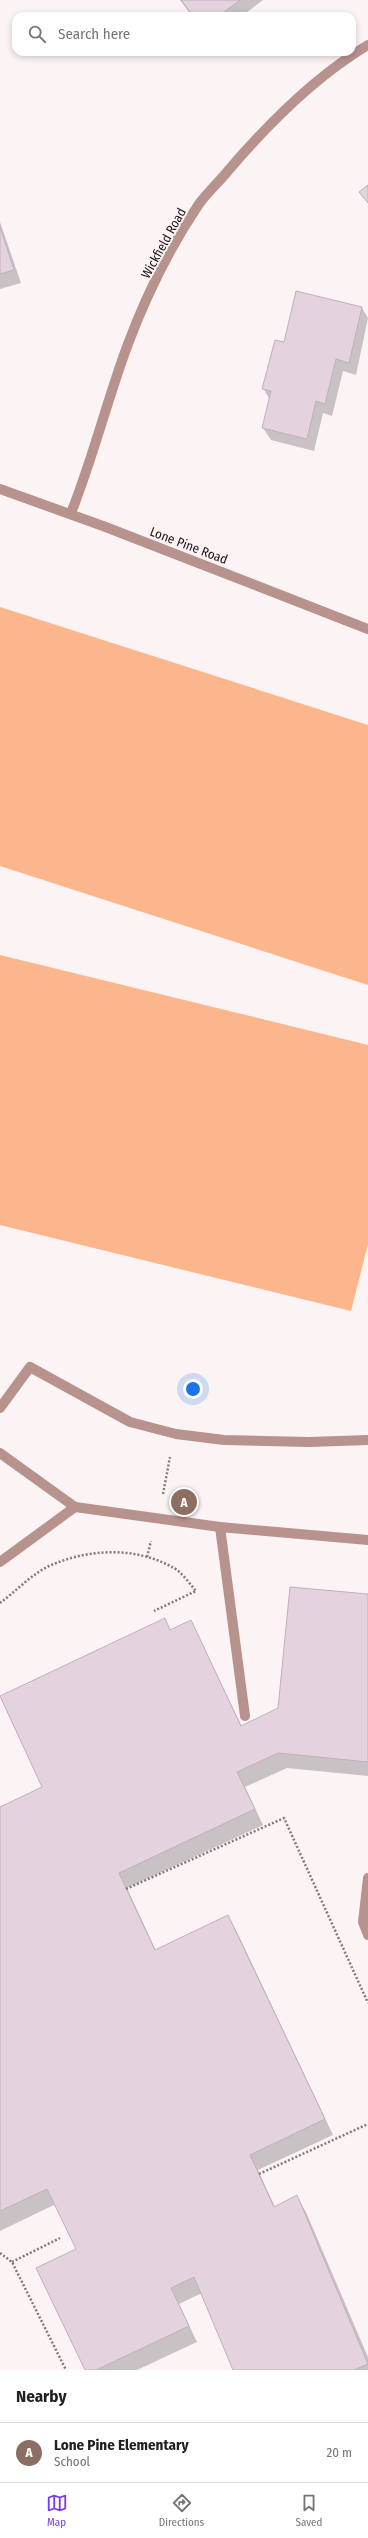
<!DOCTYPE html>
<style>
:root{--surface:#fff;--page:#f6f6f6;--text:#202124;--muted:#757577;--line:#e0e0e0;--accent:#7c3aed}
body{margin:0;font-family:"Fira Sans Condensed",sans-serif;background:var(--page);color:var(--text)}
.you{position:absolute;left:193px;top:1389px;width:14px;height:14px;margin:-10px;border:3px solid #fff;border-radius:50%;background:#1a73e8;box-shadow:0 0 0 6px #1a73e833}
.badge{display:grid;place-items:center;width:26px;height:26px;border-radius:50%;background:var(--accent);color:#fff;font-size:13px;font-weight:700}
.pin{position:absolute;translate:-50% -50%;border:2px solid #fff;box-shadow:0 1px 4px #0006}
.list{margin:0;padding:0;list-style:none}
h2{display:flex;justify-content:space-between;align-items:center;height:52px;margin:0;padding:0 16px;font-size:17px}
h2 small{font-size:13px;font-weight:400;color:var(--muted)}
.list li{display:grid;grid-template-columns:26px 1fr auto;gap:12px;align-items:center;box-sizing:border-box;height:60px;padding:0 16px;border-top:1px solid var(--line)}
.list b{display:block;font-size:15px;white-space:nowrap}
.list p{margin:0;font-size:13px;white-space:nowrap;color:var(--muted)}
.list em{font-size:13px;font-style:normal;color:var(--muted)}
.icon{flex:none;width:22px;height:22px;fill:none;stroke:currentColor;stroke-width:2;stroke-linecap:round;stroke-linejoin:round}
.map{position:relative;flex:none;width:368px;height:2370px;overflow:hidden}
.search{position:absolute;background:var(--surface);box-shadow:0 2px 6px #0003;left:12px;right:12px;top:12px;height:44px;display:flex;align-items:center;gap:10px;box-sizing:border-box;padding:0 14px;border-radius:12px;color:var(--muted);font-size:15px}
.sheet{height:112px;background:var(--surface)}
nav{display:flex;justify-content:space-around;align-items:center;box-sizing:border-box;height:56px;border-top:1px solid var(--line);background:var(--surface);font-size:11px;color:var(--muted)}
nav a{display:grid;justify-items:center;gap:2px}
nav .on{color:var(--accent)}
.map>svg:first-child{display:block}
</style>
<div class="map">
<svg width="368" height="2370" viewBox="0 0 368 2370">
<rect width="100%" height="100%" fill="#fcf3f5"/>
<g fill="#fbb68b">
<polygon points="0,607 368,725 368,985 0,866"/>
<polygon points="0,955 368,1045 368,1244 351,1311 0,1225"/>
</g>
<g fill="#0003">
<polygon points="180,0 263,0 242,16 192,16"/>
<polygon points="0,222 21,283 0,289"/>
<polygon points="297,292 362,308 368,318 356,375 343,371 332,416 323,413 314,451 271,440 263,428 270,400 263,388 284,344"/>
<polygon points="368,1595 368,1776 287,1768 245,1787 263,1825 127,1888 156,1951 228,1917 237,1932 333,2135 258,2170 275,2207 297,2197 306,2212 368,2357 368,2370 234,2370 202,2293 179,2304 197,2342 137,2370 86,2370 77,2249 56,2204 0,2231 0,1808 43,1788 0,1697 164,1620 171,1631 191,1621 242,1727 279,1709"/>
</g>
<g fill="#e4d3df" stroke="#c1b0bc">
<polygon points="181,0 240,0 219,16 193,16"/>
<polygon points="368,185 368,203 359,192"/>
<polygon points="0,227 14,270 0,274"/>
<polygon points="296,291 362,307 349,363 336,359 325,404 316,401 307,439 262,428 271,391 262,389 275,340 284,342"/>
<polygon points="290,1587 368,1594 368,1762 278,1753 237,1772 255,1809 119,1873 155,1950 228,1915 325,2119 250,2155 274,2207 297,2195 368,2364 354,2370 233,2370 194,2277 171,2288 189,2326 96,2370 85,2370 36,2268 76,2249 47,2189 0,2211 0,1807 42,1787 0,1696 165,1618 170,1630 191,1620 241,1726 278,1708"/>
</g>
<g fill="none" stroke-linecap="round" stroke-linejoin="round">
<g stroke="#82797b" stroke-width="2.5" stroke-dasharray="2 2" stroke-linecap="butt">
<polyline points="163,1494 170,1457"/>
<polyline points="147,1557 151,1541"/>
<path d="M0,1603c15,-11 32,-29 49,-37 38,-17 85,-20 123,1 9,4 17,16 24,24l-42,20"/>
<polyline points="126,1889 284,1818 368,2003"/>
<polyline points="259,2174 368,2124"/>
<polyline points="0,2253 12,2262 66,2370"/>
<polyline points="12,2262 60,2238"/>
</g>
<g stroke="#b8928d" stroke-width="10">
<polyline points="0,1408 30,1367 130,1422 176,1434 224,1440 309,1442 368,1440"/>
<polyline points="0,1453 75,1507 220,1527 368,1540"/>
<polyline points="220,1527 245,1716"/>
<polyline points="0,1562 75,1507"/>
<polyline points="368,1878 363,1922 368,1935"/>
</g>
<path stroke="#b8928d" stroke-width="10" d="M71,513c22,-55 36,-113 57,-169 18,-48 42,-97 71,-140 8,-11 19,-21 28,-32 40,-47 87,-95 141,-127"/>
<polyline stroke="#b8928d" stroke-width="10" points="0,489 103,526 368,629"/>
</g>
<g text-anchor="middle" stroke-width="4" stroke-linejoin="round" paint-order="stroke">
<g font-size="13" fill="#1b1315" stroke="#fcf3f5">
<text transform="translate(163 243) rotate(-61)" y="5">Wickfield Road</text>
<text transform="translate(189 545) rotate(21)" y="5">Lone Pine Road</text>
</g>
</g>
</svg>
<div class="you"></div>
<div class="pin badge" style="left:184px;top:1502px;background:#8d6e63">A</div>
<div class="search"><svg class="icon" aria-label="search" viewBox="0 0 24 24"><circle cx="10" cy="10" r="6"/><path d="M15 15l6 6"/></svg>Search here</div>
</div>
<section class="sheet">
<h2>Nearby<small></small></h2>
<ul class="list">
<li><span class="badge" style="background:#8d6e63">A</span><div><b>Lone Pine Elementary</b><p>School</p></div><em>20 m</em></li>
</ul>
</section>
<nav>
<a class="on"><svg class="icon" aria-label="map" viewBox="0 0 24 24"><path d="M3 6l6-2 6 2 6-2v14l-6 2-6-2-6 2zM9 4v14M15 6v14"/></svg>Map</a>
<a><svg class="icon" aria-label="directions" viewBox="0 0 24 24"><path d="M12 3l9 9-9 9-9-9zM9 14v-3h6M13 9l2 2-2 2"/></svg>Directions</a>
<a><svg class="icon" aria-label="saved" viewBox="0 0 24 24"><path d="M7 4h10v16l-5-4-5 4z"/></svg>Saved</a>
</nav>
